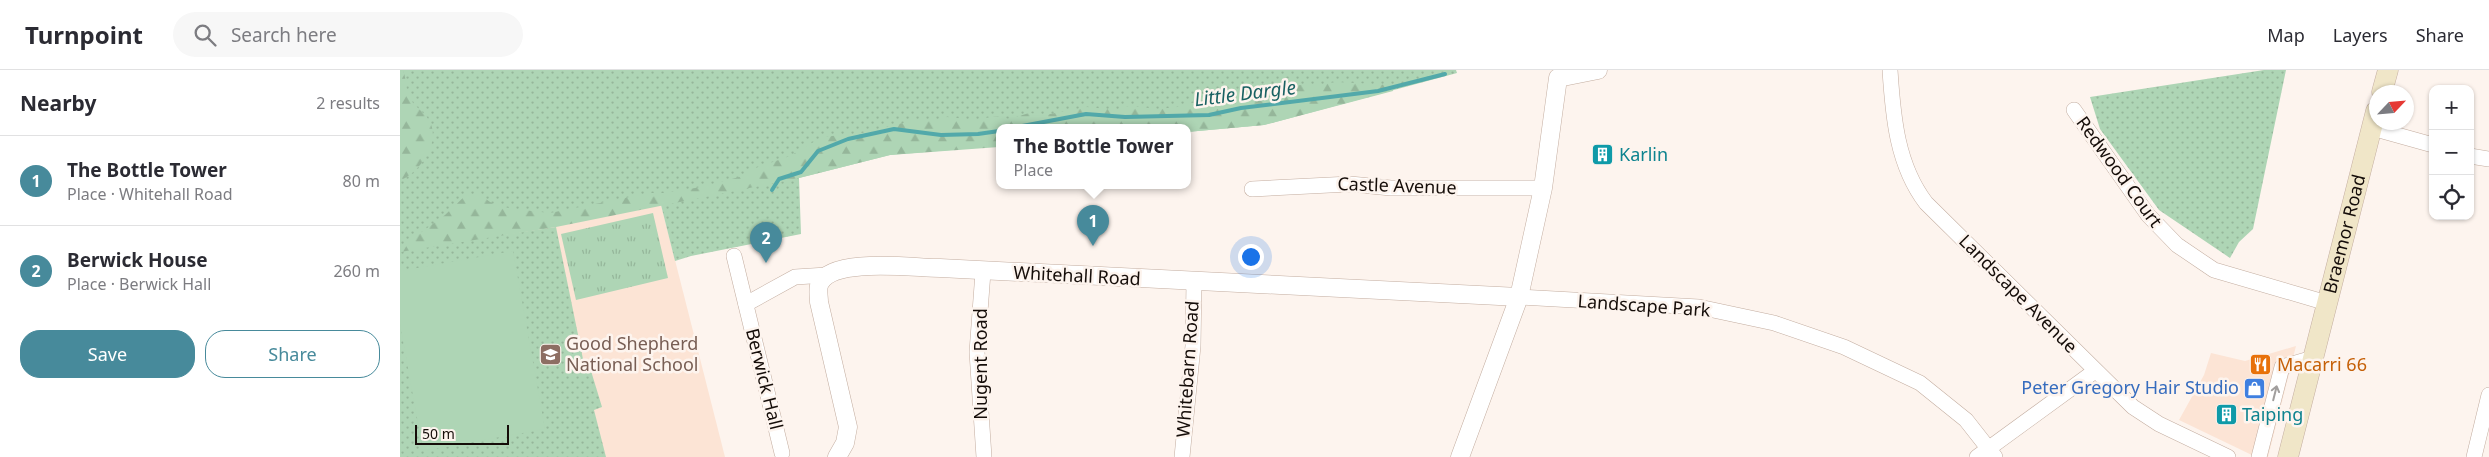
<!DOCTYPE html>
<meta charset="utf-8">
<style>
:root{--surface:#fff;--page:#f7f7f7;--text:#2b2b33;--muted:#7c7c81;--line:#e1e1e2;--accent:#478a9b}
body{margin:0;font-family:"Noto Sans",sans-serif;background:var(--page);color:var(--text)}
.controls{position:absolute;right:15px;top:15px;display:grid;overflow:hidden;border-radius:10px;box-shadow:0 1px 4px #0004}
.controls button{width:45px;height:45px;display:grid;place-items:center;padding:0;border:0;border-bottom:1px solid var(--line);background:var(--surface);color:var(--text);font:25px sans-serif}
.compass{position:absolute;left:1969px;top:15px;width:45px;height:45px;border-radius:50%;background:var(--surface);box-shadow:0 1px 4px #0004;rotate:64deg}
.scale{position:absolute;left:15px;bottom:12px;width:94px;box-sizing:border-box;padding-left:5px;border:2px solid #150d09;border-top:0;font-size:14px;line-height:18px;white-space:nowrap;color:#150d09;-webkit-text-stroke:4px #fdf4ee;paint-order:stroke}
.you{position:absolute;left:850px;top:186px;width:18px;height:18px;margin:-12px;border:4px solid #fff;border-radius:50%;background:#1a73e8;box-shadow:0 0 0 8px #1a73e833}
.badge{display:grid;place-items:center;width:32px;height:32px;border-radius:50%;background:var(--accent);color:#fff;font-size:16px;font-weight:700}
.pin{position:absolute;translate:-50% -41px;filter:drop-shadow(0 1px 2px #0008)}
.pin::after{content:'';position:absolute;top:26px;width:18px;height:15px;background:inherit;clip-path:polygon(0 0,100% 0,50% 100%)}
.popup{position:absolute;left:596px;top:54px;width:195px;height:65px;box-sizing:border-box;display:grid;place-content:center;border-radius:10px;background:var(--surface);filter:drop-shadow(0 1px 4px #0005);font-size:16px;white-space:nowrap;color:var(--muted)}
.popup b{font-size:19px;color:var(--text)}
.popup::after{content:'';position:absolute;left:50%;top:100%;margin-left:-10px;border:10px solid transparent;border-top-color:var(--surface)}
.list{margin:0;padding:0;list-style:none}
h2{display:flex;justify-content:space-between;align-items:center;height:65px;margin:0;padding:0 20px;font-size:21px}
h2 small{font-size:16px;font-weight:400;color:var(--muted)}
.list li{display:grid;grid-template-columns:32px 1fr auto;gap:15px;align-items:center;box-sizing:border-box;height:90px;padding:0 20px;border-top:1px solid var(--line)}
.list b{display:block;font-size:19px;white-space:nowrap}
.list p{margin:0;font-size:16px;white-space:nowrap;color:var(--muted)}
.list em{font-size:16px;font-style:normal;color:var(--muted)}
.actions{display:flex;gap:10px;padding:15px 20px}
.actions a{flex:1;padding:11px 0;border:1px solid var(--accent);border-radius:20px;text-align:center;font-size:18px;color:var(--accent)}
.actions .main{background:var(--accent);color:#fff}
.icon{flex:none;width:28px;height:28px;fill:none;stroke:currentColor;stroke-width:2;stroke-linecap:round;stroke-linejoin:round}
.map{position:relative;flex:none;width:2089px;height:387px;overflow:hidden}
header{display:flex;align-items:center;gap:30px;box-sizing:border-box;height:70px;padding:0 25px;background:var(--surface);border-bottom:1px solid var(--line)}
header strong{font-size:24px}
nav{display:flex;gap:28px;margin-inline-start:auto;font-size:18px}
.search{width:350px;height:45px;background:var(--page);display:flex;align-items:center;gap:12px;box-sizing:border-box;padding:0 18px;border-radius:28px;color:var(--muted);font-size:19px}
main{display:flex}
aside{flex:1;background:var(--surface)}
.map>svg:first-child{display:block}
</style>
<header>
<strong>Turnpoint</strong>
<div class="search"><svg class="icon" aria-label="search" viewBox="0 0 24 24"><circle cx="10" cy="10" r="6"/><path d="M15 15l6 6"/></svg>Search here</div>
<nav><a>Map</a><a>Layers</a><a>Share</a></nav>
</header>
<main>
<aside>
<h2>Nearby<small>2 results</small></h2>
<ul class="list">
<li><span class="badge">1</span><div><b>The Bottle Tower</b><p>Place · Whitehall Road</p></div><em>80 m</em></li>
<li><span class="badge">2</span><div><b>Berwick House</b><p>Place · Berwick Hall</p></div><em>260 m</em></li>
</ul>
<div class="actions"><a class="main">Save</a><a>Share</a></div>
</aside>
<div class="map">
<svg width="2089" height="387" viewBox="0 0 2089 387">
<defs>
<pattern id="grass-dots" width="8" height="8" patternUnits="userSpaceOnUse" patternTransform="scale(1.25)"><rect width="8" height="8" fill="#aed5b5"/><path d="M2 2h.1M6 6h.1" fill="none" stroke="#95b69a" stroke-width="1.8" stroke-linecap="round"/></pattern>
<pattern id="forest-firs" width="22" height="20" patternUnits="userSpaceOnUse" patternTransform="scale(1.25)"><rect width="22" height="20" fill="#aed5b5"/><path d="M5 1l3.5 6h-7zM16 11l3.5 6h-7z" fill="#95b69a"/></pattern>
<pattern id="park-tufts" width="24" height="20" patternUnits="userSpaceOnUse" patternTransform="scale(1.25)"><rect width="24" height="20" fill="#aed5b5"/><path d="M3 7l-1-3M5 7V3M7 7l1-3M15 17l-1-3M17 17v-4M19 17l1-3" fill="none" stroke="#95b69a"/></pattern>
</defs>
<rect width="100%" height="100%" fill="#fdf4ee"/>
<g fill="#fce4d5">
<polygon points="261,135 325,387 0,387 0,182"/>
<polygon points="1896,276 1868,387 1856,387 1779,350 1804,305 1811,283 1845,291"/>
</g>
<g fill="url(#grass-dots)">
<polygon points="0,0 1056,0 1057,3 864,55 787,62 787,57 599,57 599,76 490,85 399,108 401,164 291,186 275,191 261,135 80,168 156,157 183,289 188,291 202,337 194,340 206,387 0,387"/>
<polygon points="1864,0 1886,0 1853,159 1839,172 1830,188 1759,140 1700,59 1690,27"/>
</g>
<g fill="url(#forest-firs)">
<path d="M0,0h3c4,10 2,21 8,30 5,8 16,14 20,24 8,22 -12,48 -31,57z"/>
<polygon points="936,12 992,15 993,21 864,55 787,62 787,57 599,57 599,77 490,85 399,108 156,157 0,182 0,178 5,174 45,145 66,125 79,124 90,132 99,136 114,139 150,143 250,123 265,123 301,117 343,106 358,97 390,86 422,67 462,63 515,50 534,50 547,47 576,50 596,46 609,49 629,43 645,45 687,37 716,40 729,36 759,39 777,37 811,28 833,26 882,15 918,15"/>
</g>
<polygon fill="url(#park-tufts)" points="253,143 268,208 176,230 161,164"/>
<polygon fill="#aed5b5" points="113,181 145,359 23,381 0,254 0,201"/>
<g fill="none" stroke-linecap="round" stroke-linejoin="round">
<g stroke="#52a9aa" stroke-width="4">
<polyline points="617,57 686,44 725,47 809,45 841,38 978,21 1045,4"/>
<polyline points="372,120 379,109 401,102 418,81 448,69 494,59 541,65 578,64 599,61"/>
</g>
<defs>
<g id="minor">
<path d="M1490,0c3,47 7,95 36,133l207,204 26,17 69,33"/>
<polyline points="1674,40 1748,145 1777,175 1814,200 1927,233"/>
<polyline points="1972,58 2033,75"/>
<polyline points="2070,86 2089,89"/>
<polyline points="852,119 950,114 991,118 1143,118"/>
<polyline points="334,186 382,383"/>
<polyline points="583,202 577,282 584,387"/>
<polyline points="1119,227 1299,237 1374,253 1444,277 1520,313 1566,350 1595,387"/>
<polyline points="346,234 395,207 427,205"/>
<polyline points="782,387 793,276 794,212"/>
<polyline points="1577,387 1695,301"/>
<polyline points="1859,387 1882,297 1913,288"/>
<polyline points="2074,387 2089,325"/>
</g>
<g id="tertiary">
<path d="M437,387l8,-14 3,-16 -29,-125c0,-5 -2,-14 1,-19 13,-26 94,-15 120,-15l579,29"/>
<polyline points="1060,387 1119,227 1143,118 1158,8 1198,0"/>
</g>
<g id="secondary">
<polyline points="1982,22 1988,0"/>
<path id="s1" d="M1888,387l88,-346"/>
</g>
</defs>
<use href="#minor" stroke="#c3ada0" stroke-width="16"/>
<use href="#tertiary" stroke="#c3ada0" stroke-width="19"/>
<use href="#secondary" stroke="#c3ada0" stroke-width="21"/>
<use href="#minor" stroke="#fff" stroke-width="15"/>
<use href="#tertiary" stroke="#fff" stroke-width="18"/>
<use href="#secondary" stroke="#f0e6c8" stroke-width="20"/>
</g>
<defs><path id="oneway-shaft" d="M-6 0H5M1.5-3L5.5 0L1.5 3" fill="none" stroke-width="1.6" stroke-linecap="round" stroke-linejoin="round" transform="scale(1.25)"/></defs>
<use stroke="#a19e9d" href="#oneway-shaft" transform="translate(1875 323) rotate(-76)"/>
<defs>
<symbol id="building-square" viewBox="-11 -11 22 22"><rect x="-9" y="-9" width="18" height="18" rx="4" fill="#0f9aa8" stroke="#fdf4ee"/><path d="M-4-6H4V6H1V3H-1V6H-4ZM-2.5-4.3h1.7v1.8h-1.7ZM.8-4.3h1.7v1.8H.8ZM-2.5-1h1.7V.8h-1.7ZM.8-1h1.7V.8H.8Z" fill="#fff"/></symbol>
<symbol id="school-square" viewBox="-11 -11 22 22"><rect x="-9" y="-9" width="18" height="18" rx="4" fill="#8d6e63" stroke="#fdf4ee"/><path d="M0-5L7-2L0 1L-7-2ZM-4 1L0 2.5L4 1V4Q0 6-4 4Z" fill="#fff"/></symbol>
<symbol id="restaurant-square" viewBox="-11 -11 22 22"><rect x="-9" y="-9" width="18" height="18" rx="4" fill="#e8710a" stroke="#fdf4ee"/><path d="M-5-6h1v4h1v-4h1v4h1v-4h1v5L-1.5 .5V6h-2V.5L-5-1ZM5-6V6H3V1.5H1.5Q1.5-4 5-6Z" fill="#fff"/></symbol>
<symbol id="shop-square" viewBox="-11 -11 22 22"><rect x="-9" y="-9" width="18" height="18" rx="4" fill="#3f7fe0" stroke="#fdf4ee"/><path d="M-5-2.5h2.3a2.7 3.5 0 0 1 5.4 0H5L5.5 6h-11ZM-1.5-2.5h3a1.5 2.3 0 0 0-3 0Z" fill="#fff"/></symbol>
</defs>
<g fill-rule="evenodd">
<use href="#building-square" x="1190" y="72" width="25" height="25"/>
<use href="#school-square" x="138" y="272" width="25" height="25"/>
<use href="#restaurant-square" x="1848" y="282" width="25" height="25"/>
<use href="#shop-square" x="1842" y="306" width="25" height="25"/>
<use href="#building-square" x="1814" y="332" width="25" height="25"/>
</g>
<g text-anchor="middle" stroke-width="5" stroke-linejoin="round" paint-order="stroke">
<g font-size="18" fill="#0d838f" stroke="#fdf4ee" text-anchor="start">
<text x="1219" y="91">Karlin</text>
<text x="1842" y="351">Taiping</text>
</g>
<g font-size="18" fill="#150d09" stroke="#fdf4ee">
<text transform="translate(1719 102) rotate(54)" y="6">Redwood Court</text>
<text transform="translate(997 116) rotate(2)" y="6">Castle Avenue</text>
<text dy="6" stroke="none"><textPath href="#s1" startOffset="230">Braemor Road</textPath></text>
<text transform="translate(677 206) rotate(3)" y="6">Whitehall Road</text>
<text transform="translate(1618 224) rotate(45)" y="6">Landscape Avenue</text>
<text transform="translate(1244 236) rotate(4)" y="6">Landscape Park</text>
<text transform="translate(581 294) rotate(-90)" y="6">Nugent Road</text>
<text transform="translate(788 299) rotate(-86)" y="6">Whitebarn Road</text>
<text transform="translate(364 309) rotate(76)" y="6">Berwick Hall</text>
</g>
<g font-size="18" fill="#785e54" stroke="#fdf4ee" text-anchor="start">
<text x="166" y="280">Good Shepherd<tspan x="166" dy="21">National School</tspan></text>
</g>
<g font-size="18" fill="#c56008" stroke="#fdf4ee" text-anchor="start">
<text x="1877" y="301">Macarri 66</text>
</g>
<g font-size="18" fill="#366cbe" stroke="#fdf4ee" text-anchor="end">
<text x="1839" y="324">Peter Gregory Hair Studio</text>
</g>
<g font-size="19" font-style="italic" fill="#196162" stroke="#fdf4ee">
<text transform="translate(845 23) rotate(-7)" y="7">Little Dargle</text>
</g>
</g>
</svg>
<div class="controls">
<button>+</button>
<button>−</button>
<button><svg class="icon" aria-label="locate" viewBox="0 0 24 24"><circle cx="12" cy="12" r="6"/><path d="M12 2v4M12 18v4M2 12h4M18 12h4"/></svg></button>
</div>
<svg class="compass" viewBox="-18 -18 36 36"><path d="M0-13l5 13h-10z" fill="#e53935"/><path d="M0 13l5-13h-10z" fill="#7c7c81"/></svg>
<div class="scale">50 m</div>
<div class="you"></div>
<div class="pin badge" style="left:693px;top:176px">1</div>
<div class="popup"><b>The Bottle Tower</b>Place</div>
<div class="pin badge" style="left:366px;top:193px">2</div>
</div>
</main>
